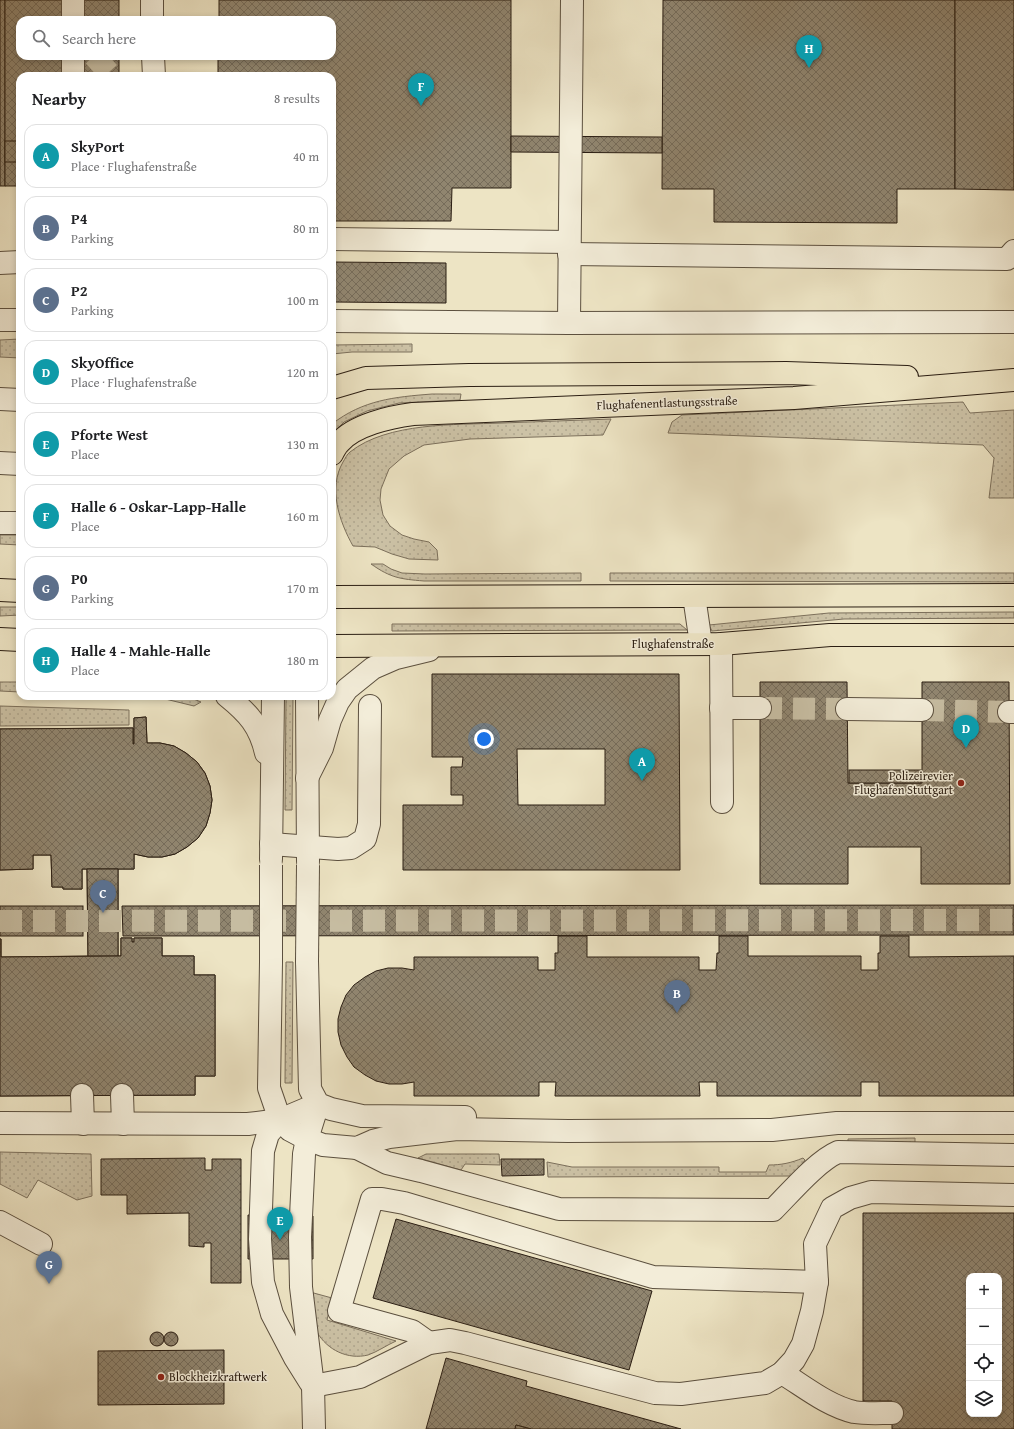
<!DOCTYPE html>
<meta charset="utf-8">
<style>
:root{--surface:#fff;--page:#f6f6f6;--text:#202124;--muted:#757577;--line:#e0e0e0;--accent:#db2777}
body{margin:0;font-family:"Gentium Book Plus",serif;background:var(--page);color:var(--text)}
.controls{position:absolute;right:12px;bottom:12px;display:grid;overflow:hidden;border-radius:8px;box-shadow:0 2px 6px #0003}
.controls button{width:36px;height:36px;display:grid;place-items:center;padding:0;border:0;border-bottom:1px solid var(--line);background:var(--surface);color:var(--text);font:20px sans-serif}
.you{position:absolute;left:484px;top:739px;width:14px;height:14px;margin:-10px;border:3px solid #fff;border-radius:50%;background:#1a73e8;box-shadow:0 0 0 6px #1a73e833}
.badge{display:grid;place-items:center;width:26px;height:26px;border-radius:50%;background:var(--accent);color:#fff;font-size:13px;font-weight:700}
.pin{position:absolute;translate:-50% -33px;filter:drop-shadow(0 1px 2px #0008)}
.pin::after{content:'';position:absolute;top:21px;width:14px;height:12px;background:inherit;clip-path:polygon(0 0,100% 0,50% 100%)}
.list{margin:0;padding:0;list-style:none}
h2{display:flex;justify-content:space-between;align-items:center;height:52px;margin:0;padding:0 16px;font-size:17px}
h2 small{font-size:13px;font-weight:400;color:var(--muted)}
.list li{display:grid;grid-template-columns:26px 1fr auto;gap:12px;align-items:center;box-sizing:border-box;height:64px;margin:0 8px 8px;padding:0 8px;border:1px solid var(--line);border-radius:12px}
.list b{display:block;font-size:15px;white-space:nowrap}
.list p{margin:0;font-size:13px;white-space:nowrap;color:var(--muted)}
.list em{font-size:13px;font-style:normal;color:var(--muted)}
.icon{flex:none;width:22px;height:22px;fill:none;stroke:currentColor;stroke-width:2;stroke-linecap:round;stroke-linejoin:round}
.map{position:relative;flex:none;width:1014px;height:1429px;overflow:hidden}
.search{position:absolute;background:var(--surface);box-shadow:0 2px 6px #0003;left:16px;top:16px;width:320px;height:44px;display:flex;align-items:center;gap:10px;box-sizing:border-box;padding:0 14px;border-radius:12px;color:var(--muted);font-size:15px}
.panel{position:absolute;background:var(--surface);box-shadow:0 2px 6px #0003;left:16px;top:72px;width:320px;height:628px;border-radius:12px}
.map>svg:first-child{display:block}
</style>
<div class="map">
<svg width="1014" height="1429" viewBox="0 0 1014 1429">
<defs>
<pattern id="grass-dots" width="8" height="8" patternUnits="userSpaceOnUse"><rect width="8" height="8" fill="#ccc2a6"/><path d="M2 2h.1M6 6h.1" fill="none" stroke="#afa68e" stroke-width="1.8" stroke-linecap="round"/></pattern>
<pattern id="building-cross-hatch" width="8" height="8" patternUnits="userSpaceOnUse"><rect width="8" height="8" fill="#90856f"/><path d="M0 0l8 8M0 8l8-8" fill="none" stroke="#766c5a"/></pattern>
</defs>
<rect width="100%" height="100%" fill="#ede4c4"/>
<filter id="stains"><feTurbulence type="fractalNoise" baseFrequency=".005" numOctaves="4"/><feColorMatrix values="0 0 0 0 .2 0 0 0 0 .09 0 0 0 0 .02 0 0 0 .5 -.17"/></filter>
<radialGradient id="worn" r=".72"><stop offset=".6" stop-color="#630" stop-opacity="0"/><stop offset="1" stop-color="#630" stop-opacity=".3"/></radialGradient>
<g fill="url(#grass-dots)" stroke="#7c705c">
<polygon points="20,339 20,358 0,357 0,340"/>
<polygon points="412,344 412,352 352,352 332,354 332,345"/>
<path d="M432,394h29l-1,6 -61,3 -32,8 -23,11 -12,12v-10c31,-24 62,-27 100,-30z"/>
<polygon points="963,402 970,413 1014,410 1014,498 989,498 994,458 983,445 668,433 672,422 682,415"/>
<path d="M611,419l-8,16 -133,4 -46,6 -20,11 -15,13 -8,20 -1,11 3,15 7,11 12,9 12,4 15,3 8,8 1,10 -29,-1 -17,-5 -17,-7 -22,-1c-14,-25 -25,-58 -10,-84 2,-3 4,-8 7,-10 38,-30 105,-27 152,-29 36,-1 73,-3 109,-4z"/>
<polygon points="0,535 20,535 20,545 0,544"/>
<path d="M371,564h12l8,5 11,4 23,1 156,-1v8h-157c-24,-2 -33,-3 -53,-17z"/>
<polygon points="610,573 1014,573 1014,582 610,581"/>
<polygon points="0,607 20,607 20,615 0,616"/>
<polygon points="1014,612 1014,618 844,619 712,631 709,625 829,613"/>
<polygon points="392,624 680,624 687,630 392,631"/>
<polygon points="0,682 20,682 20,692 0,691"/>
<polygon points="136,696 186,696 201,702 194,706 157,697"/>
<polygon points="286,696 293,696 292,810 285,810"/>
<polygon points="0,706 129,710 129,725 0,726"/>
<polygon points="286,962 293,962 292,1083 285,1083"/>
<polygon points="915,1138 915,1144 848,1144 848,1139"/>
<polygon points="0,1152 91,1154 92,1196 77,1200 38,1180 27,1198 0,1184"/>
<polygon points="426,1154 499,1154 500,1165 465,1164 461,1170 418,1158"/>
<path d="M803,1158l2,2 -12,16 -245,1 -1,-15 25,5h147v5h47l3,-7c12,0 22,-2 34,-7z"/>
<path d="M310,1292l22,6 -5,22 69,21c-9,4 -19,11 -28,14 -20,5 -41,-5 -51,-23 -4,-7 -6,-30 -7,-40z"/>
</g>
<g fill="url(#building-cross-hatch)" stroke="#2b1e13" fill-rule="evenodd">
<rect x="0" y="0" width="5" height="186"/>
<polygon points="5,0 119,0 119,20 20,20 20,56 119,56 119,76 20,76 20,186 5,186"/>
<polygon points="219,0 511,0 511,188 452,188 451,221 332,221 332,76 218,76 218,56 332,56 332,20 219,20"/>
<polygon points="663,0 955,0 955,189 897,189 897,223 714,222 714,189 662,189"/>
<polygon points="955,0 1014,0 1014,190 955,189"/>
<polygon points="511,136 662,137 662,153 511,152"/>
<rect x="5" y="141" width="15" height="21"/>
<polygon points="332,262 446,263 446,303 332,302"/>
<path d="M432,674h247l1,196h-277v-65h60v-10h-12v-28h11l1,-10h-31zM517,749h88v56h-87z"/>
<polygon points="760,682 847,682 848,783 922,783 922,682 1009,682 1010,884 921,884 921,847 848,847 848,884 760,884"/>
<polygon points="146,717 147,743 160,743 174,746 186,753 197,762 205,773 210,786 212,800 210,813 206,826 198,838 187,847 175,854 162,857 148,857 134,854 134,869 118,869 118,956 121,956 121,938 132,938 132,942 134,942 134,938 162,938 162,956 194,956 194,975 215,975 215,1076 195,1076 195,1095 0,1096 0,939 1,939 1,957 88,956 87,869 82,869 82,889 63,889 63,887 52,887 51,855 33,855 33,869 0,870 0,729 133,728 133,744 134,744 134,718"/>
<polygon points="146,717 147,743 160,743 174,746 186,753 197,762 205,773 210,786 212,800 210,813 206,826 198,838 187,847 175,854 162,857 148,857 134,854 134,869 82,869 82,889 63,889 63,887 52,887 51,855 33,855 33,869 0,870 0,729 133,728 133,744 134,744 134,718"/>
<rect x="849" y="770" width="72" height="13"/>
<polygon points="87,869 118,869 118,956 88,956"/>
<polygon points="1014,905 1014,935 123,936 122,906"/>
<rect x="0" y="906" width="83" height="30"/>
<polygon points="558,936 587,936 587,957 699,957 699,970 716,970 717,953 719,953 719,936 748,936 748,956 861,956 861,970 878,970 878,953 880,953 880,936 909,936 909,957 1014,956 1014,1096 879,1096 879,1082 861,1082 861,1096 717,1096 717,1082 699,1082 700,1096 555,1096 556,1082 539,1082 539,1096 414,1096 414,1082 402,1084 389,1084 376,1081 365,1075 354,1067 347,1057 341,1045 338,1032 338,1019 341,1007 346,995 354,985 365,977 376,971 388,968 402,968 414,970 414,957 538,957 538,970 555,970 555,953 558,953"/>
<polygon points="121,938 132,938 132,942 134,942 134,938 162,938 162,956 194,956 194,975 215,975 215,1076 195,1076 195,1095 0,1096 0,939 1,939 1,957 121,956"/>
<polygon points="205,1158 205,1170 212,1170 212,1159 241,1159 241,1283 211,1283 211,1243 204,1243 204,1247 189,1246 189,1213 127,1214 127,1195 101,1195 101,1159"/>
<polygon points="501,1159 544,1159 544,1175 502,1176"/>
<path d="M863,1213h151v216h-122v-28h-29zM969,1276h30v138h-30z"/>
<polygon points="248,1215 313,1216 313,1259 248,1259"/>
<polygon points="396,1219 652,1291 629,1370 373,1298"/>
<circle cx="157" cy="1339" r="7"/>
<circle cx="171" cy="1339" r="7"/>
<polygon points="224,1350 224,1404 98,1405 98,1351"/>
<polygon points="446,1358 527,1381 526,1386 681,1429 531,1429 516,1425 515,1429 426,1429"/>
<polygon points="516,1425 531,1429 515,1429"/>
</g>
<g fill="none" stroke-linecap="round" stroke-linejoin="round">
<g stroke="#c6bca1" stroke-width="22" stroke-dasharray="22 11" stroke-linecap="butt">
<polyline points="94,56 112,76"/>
<polyline points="760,708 847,709"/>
<polyline points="922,710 1009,712"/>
<polyline points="0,921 1014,920"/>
</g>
<defs>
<g id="minor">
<polyline points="152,0 152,20"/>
<polyline points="73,20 73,0"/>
<polyline points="153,56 154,76"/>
<polyline points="73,76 73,56"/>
<polyline points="332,239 569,242"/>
<polyline points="569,254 1007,259 1014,251"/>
<polyline points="0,263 20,262"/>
<polyline points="0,320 20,320"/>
<polyline points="332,321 569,323 1014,322"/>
<polyline points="569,323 572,0"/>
<polyline points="0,399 20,400"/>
<polyline points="0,463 20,464"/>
<polyline points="0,523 20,523"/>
<polyline points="694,596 701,644"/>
<polyline points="721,644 722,802"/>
<path d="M227,696c21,17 33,30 39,57"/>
<polyline points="307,696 308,861"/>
<polyline points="721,708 760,708"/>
<polyline points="847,709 922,710"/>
<polyline points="1009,712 1014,712"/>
<polyline points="307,778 322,748 330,720 338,702 347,689 373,668 396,658 429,650"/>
<polyline points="271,844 338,849 351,848 365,839 369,824 370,706"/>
<polyline points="271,859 273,696"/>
<polyline points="307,961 310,1089 318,1104 331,1109 362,1116 465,1117"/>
<polyline points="271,962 269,1088 280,1120 290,1130 307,1139 323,1145 357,1148 373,1141 389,1137 457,1129 568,1131 772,1130 837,1123 1014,1123"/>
<polyline points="82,1095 83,1124"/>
<polyline points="122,1095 123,1124"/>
<polyline points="280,1120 268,1134 263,1151 260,1239 263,1282 272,1314 295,1358 310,1382"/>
<polyline points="0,1123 248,1124 280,1120 318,1104"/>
<path d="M357,1148l30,15 34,8 138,38 214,1c17,-17 44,-49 65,-58l176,3"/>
<polyline points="0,1222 41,1244"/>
<polyline points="429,1343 412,1331 339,1311 372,1199 382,1199 404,1203 653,1277 817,1282"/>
<path d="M782,1373c23,14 46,33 72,39 12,2 26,1 38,1"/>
<polyline points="313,1386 360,1377 429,1343 450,1340 465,1343 655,1393 681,1394 765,1383 782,1373 794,1360 803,1344 812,1311 817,1282 815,1244 832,1208 850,1198 871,1192 1014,1195"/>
<polyline points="314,1429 313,1386 301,1287 300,1237 304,1154 307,1139 318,1104"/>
</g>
<g id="major">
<polyline points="332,388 366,378 469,375 786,373 907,377"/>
<path d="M332,454c2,-4 4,-8 7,-11 15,-18 51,-26 74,-29l381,-16 220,-18"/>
<polyline points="0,590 20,591"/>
<polyline points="332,597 1014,595"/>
<polyline points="0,639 20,640"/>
<polyline points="332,646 721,644 830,635 1014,635"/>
</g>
</defs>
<use href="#minor" stroke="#5c503f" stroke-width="24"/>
<use href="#major" stroke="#2b1e13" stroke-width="24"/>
<use href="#minor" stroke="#f3edd9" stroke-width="22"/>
<use href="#major" stroke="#ede4c4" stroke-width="22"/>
<defs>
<g id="minor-bridge">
<polyline points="307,961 308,865"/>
<polyline points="271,962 271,865"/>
</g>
</defs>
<use href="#minor-bridge" stroke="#5c503f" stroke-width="24" stroke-linecap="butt"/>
<use href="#minor-bridge" stroke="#f3edd9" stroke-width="22"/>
</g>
<g fill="#8f2418" stroke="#f3edd9" stroke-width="1.5">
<circle cx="961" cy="783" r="4"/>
<circle cx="161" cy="1377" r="4"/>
</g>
<g text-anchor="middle" stroke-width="3" stroke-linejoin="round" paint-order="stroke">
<g font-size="12" fill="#2b1e13" stroke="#f3edd9">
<text transform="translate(667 403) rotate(-2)" y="4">Flughafenentlastungsstraße</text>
<text x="673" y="648">Flughafenstraße</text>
</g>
<g font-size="12" fill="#2b1e13" stroke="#f3edd9" text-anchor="end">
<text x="953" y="780">Polizeirevier<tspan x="953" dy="14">Flughafen Stuttgart</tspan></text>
<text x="169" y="1381" text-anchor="start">Blockheizkraftwerk</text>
</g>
</g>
<rect width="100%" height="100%" filter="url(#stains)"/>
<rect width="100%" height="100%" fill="url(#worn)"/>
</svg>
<div class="controls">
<button>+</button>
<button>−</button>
<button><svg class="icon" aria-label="locate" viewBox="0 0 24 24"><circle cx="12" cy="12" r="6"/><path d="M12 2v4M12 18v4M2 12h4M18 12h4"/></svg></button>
<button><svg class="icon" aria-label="layers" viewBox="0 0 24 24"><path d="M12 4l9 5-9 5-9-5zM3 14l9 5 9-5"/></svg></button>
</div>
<div class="you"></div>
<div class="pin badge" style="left:642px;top:781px;background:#0f9aa8">A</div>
<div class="pin badge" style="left:677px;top:1013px;background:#5c6f8a">B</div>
<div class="pin badge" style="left:103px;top:913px;background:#5c6f8a">C</div>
<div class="pin badge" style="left:966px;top:748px;background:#0f9aa8">D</div>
<div class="pin badge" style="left:280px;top:1240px;background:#0f9aa8">E</div>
<div class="pin badge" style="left:421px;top:106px;background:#0f9aa8">F</div>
<div class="pin badge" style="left:49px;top:1284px;background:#5c6f8a">G</div>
<div class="pin badge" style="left:809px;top:68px;background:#0f9aa8">H</div>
<div class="search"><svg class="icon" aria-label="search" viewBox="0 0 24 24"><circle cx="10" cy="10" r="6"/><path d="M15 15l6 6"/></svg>Search here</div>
<section class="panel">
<h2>Nearby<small>8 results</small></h2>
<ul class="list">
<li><span class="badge" style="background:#0f9aa8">A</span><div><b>SkyPort</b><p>Place · Flughafenstraße</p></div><em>40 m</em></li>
<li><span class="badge" style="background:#5c6f8a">B</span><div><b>P4</b><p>Parking</p></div><em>80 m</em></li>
<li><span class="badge" style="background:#5c6f8a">C</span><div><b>P2</b><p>Parking</p></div><em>100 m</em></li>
<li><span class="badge" style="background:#0f9aa8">D</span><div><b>SkyOffice</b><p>Place · Flughafenstraße</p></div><em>120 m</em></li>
<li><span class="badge" style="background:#0f9aa8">E</span><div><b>Pforte West</b><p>Place</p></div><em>130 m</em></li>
<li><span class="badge" style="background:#0f9aa8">F</span><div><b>Halle 6 - Oskar-Lapp-Halle</b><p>Place</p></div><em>160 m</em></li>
<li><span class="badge" style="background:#5c6f8a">G</span><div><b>P0</b><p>Parking</p></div><em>170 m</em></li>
<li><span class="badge" style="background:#0f9aa8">H</span><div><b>Halle 4 - Mahle-Halle</b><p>Place</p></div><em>180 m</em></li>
</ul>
</section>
</div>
